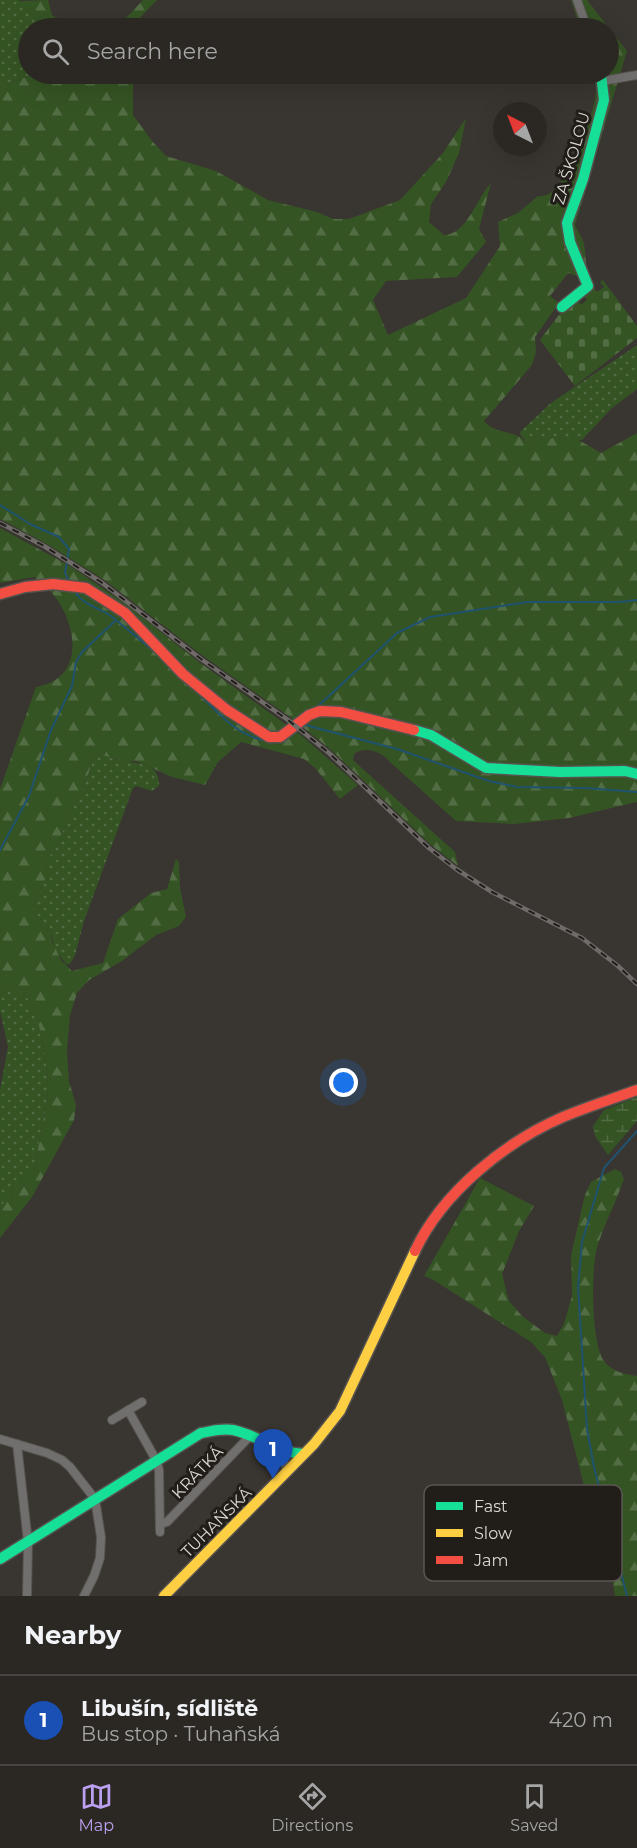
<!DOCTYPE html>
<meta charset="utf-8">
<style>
:root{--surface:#2b2824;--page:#33302c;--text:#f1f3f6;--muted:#a6a6a6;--line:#474441;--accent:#bca0f2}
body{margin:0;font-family:Montserrat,sans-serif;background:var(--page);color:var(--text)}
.compass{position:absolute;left:493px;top:102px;width:54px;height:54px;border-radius:50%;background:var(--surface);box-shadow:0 6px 24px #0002;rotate:318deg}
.you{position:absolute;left:344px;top:1083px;width:21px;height:21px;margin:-15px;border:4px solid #fff;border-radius:50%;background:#1a73e8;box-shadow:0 0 0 9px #1a73e833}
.badge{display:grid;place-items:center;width:39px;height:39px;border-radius:50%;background:var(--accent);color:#fff;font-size:20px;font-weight:700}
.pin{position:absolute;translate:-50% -50px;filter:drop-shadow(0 2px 3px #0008)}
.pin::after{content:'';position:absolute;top:32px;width:21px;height:18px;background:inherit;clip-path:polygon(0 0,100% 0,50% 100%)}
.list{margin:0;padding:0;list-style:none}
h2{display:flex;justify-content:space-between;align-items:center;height:78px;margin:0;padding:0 24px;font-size:26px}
h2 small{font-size:20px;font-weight:400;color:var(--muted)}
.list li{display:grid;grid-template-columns:39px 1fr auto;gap:18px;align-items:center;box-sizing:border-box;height:90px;padding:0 24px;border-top:2px solid var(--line)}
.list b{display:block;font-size:22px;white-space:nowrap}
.list p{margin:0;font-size:20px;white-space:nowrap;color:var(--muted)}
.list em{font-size:20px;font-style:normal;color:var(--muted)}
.icon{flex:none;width:33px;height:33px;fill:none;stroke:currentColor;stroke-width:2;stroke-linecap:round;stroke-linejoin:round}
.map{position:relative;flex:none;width:637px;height:1596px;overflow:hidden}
.search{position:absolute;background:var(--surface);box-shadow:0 6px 24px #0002;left:18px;right:18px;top:18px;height:66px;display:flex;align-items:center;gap:15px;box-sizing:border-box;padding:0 21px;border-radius:33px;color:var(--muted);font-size:22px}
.sheet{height:168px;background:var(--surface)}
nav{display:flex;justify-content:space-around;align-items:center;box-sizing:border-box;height:84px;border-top:2px solid var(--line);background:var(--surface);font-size:16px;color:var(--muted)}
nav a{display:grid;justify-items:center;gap:3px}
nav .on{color:var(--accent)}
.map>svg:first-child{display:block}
</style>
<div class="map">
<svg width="637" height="1596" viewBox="0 0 637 1596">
<defs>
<pattern id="grass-dots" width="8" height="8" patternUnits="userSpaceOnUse" patternTransform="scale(1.5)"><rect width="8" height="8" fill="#355424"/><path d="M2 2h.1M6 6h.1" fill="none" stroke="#526c43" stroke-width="1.8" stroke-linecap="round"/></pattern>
<pattern id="forest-firs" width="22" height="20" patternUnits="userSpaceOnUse" patternTransform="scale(1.5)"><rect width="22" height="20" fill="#355424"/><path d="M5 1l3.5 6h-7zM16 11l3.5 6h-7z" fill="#526c43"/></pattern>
<pattern id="wetland-marsh" width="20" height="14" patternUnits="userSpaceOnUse" patternTransform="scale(1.5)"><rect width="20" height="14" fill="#355424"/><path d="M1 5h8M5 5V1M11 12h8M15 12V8" fill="none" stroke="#526c43"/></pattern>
<pattern id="cemetery-stones" width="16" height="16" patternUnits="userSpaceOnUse" patternTransform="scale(1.5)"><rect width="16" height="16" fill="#355424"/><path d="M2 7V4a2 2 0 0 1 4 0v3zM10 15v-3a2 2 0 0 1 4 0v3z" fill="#526c43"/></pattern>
</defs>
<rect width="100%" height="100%" fill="#393530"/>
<g fill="url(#grass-dots)">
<polygon points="0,0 19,0 41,28 28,28 28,74 34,74 0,87"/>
<polygon points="637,345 637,389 611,409 582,440 555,438 526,441 521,436 520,432 551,403"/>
<path d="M99,754c8,2 16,6 24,7 17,3 37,2 36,25l-7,5 -16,-5 -3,2 -49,133 -9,34 -5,9h-4l-11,-15 -5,-21 -16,-15c-2,-14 10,-25 13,-39 1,-5 -1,-10 0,-15l7,-8 34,-76 5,-18z"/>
<path d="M5,989c8,1 15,3 21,8 14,11 23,75 22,94 -2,24 -11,49 -11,73l-4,7 -20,20 -13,17v-118l8,-43 -8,-36v-19z"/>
</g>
<g fill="url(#forest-firs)">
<polygon points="48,0 52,15 70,28 41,28 19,1"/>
<polygon points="143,0 157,0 133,25 133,28 118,28 125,19"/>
<path d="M571,0h16l40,51 -52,174 9,18 4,37 -20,-7 -18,23 9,7 -24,34 1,15 -4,13 -48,56c10,13 30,9 41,20l30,-3 22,1 24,14 36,-20v369l-68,16 -55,6 -58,-3 -65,-58c-8,-10 -25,-18 -37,-9l-1,6 12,11 90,81 3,14 -27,-21 -100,-95 -41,-33 -87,-61 -100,-77 -58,-36 -45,-24v-432l34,-13h99v41l19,26 14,15 50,15 52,29 49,12 16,7h16l51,-19 43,-47 23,-35 -7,35 -13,29 -15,22 -2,18 15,13c23,0 33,-38 47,-52l-12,46 7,13 -29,35 -71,4 -13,19 15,35 78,-37 34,-52 -2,-24 20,-9 20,-17c29,5 56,-81 58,-104 0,-6 -1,-12 -3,-18h15v-46h-28z"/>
<path d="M0,528l70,38 53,36 76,60 103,74 56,49 -18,14 -24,-30 -12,-10 -63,-17 -23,20 -13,23 -33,-8 -36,-16 -11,1 -26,-8 -6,3 -5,18 -34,76 -7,8c-1,5 1,10 0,15 -3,14 -15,24 -13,39l16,15 2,13 9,19 11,11 31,-8 15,-44 33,-26 16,-4 9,-30 3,3 1,26 6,29 -7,9 -23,9 -34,26 -33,19 -12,13 -7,22 -3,36 2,30 7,24 -2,15 -42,77 -32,41v-30l18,-24 15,-13 4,-7c0,-24 9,-49 11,-73 1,-19 -8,-82 -22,-94 -6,-5 -13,-7 -21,-8l-5,3v-203l36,-102c44,-7 43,-51 24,-83 -6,-11 -17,-19 -26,-27l-34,6z"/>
<path d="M615,1169l6,3 3,7c-8,24 -20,45 -27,69 -6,22 -6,95 7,113 8,11 21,13 33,15v220h-22l-5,-34 -14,-30 -34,-132 -17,-43 -14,-15 -99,-63 -8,-3 56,-98 54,28 -15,25 -17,43 7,27 13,15 23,17 12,3 7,-12 8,-28 -1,-41 14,-60 6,-13z"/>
</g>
<polygon fill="url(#wetland-marsh)" points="637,1097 637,1121 608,1155 595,1136 593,1126 604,1110"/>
<polygon fill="url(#cemetery-stones)" points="603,280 637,326 637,338 575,386 540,340 564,308 576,299 581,305 587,300 583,295 593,287 597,292 604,287 600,282"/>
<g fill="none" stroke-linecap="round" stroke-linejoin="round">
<g stroke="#1f536f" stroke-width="2">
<polyline points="0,505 30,524 59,537 69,549 65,573 70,583"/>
<polyline points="116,620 155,652"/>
<path d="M198,693c20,20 40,44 70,48"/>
<polyline points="317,707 397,633 430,617 528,602 620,602 637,600"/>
<polyline points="274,742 284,741 305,725 397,749 489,781 517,787 585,788 637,792"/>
<path d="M0,850l29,-54 22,-66 21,-44 4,-24 6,-10 34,-32c-13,-12 -34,-14 -42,-30"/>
<polyline points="627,1596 594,1467 587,1429 578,1287 582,1242 604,1168 637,1131"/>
</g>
<defs>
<g id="street">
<polyline points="577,0 587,28"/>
<polyline points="602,81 637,75"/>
<polyline points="128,1410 156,1460 159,1470 160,1532"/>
<polyline points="112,1420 142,1402"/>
<polyline points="0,1439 47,1453 62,1460 70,1467 95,1499 101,1537 100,1558 94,1576 84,1596"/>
<polyline points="17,1444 28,1542 27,1596"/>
<polyline points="282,1452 287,1472"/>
<polyline points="160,1524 167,1522 251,1435"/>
</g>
<g id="fast">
<polyline points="562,307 588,286 570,242 567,223 583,179 604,100 601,74"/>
<polyline points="414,730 431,735 486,768 560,772 625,771 637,774"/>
<path d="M0,1559l201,-126c11,-2 21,-5 32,-3 28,6 40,22 71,24"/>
</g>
<polyline id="slow" points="164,1596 314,1444 340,1411 415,1251"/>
<g id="jam">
<polyline points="0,594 25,587 53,584 86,588 125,613 183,674 227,710 269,737 280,737 309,715 320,711 341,712 414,730"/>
<path d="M415,1251c27,-58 90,-109 148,-134 24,-10 49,-18 74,-27"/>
</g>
</defs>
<use href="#street" stroke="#56524e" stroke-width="10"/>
<use href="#fast" stroke="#56524e" stroke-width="13"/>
<use href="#slow" stroke="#56524e" stroke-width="13"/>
<use href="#jam" stroke="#56524e" stroke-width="13"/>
<use href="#street" stroke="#716f6d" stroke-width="8"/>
<use href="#fast" stroke="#16e098" stroke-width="10"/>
<use href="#slow" stroke="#ffcf43" stroke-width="10"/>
<use href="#jam" stroke="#f24e42" stroke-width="10"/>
<defs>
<polyline id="rail" points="0,523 44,546 101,582 201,659 288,720 329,753 429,848 456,869 492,892 582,938 618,966 637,984"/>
</defs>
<use href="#rail" stroke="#6e6b69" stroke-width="4.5"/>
<use href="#rail" stroke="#211d19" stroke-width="2" stroke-dasharray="7" stroke-linecap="butt"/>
</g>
<g text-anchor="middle" stroke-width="6" stroke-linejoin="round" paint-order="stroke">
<g font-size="16" fill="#ddd8d3" stroke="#211d19">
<text transform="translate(571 158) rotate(-74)" y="6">ZA ŠKOLOU</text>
<text transform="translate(197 1472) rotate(-46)" y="6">KRÁTKÁ</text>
<text transform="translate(216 1522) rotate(-45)" y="6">TUHAŇSKÁ</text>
</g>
</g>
<rect x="424" y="1485" width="198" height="96" rx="9" fill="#211d19" stroke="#595551" stroke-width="1.5"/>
<rect x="436" y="1502" width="27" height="8" fill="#16e098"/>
<rect x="436" y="1529" width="27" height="8" fill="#ffcf43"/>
<rect x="436" y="1556" width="27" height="8" fill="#f24e42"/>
<g font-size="16" fill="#ddd8d3">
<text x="474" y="1512">Fast</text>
<text x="474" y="1539">Slow</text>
<text x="474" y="1566">Jam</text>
</g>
</svg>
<svg class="compass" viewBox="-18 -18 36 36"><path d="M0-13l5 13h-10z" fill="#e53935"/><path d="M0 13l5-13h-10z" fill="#a6a6a6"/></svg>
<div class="you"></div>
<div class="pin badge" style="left:273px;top:1479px;background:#1a4fb4">1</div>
<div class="search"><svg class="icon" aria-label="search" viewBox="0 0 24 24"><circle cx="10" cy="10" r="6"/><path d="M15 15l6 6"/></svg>Search here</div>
</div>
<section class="sheet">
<h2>Nearby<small></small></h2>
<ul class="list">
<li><span class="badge" style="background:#1a4fb4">1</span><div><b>Libušín, sídliště</b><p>Bus stop · Tuhaňská</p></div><em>420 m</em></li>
</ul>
</section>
<nav>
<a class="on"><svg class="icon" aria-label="map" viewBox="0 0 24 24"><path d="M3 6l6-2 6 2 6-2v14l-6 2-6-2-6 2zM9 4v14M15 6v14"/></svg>Map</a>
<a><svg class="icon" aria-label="directions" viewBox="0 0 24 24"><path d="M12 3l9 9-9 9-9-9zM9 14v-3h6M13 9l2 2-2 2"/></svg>Directions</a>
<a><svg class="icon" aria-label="saved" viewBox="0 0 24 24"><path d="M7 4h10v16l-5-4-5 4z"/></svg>Saved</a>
</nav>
